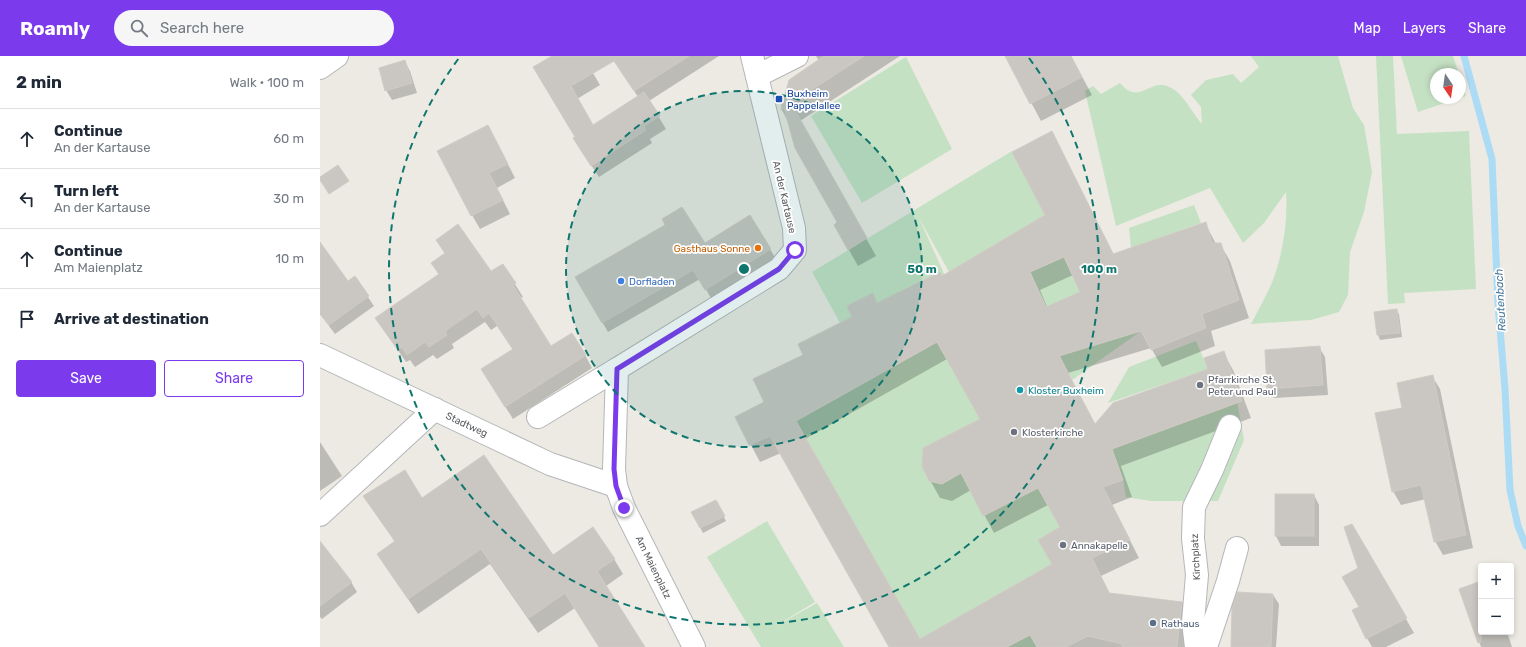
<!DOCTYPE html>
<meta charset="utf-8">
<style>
:root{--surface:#fff;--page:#f6f6f7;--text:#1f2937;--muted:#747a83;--line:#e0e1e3;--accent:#7c3aed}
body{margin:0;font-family:Rubik,sans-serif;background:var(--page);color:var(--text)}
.controls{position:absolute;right:12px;bottom:12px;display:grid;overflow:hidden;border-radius:4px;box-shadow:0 2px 6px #0003}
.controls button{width:36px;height:36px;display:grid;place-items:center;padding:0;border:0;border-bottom:1px solid var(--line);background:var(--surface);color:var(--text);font:20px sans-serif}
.compass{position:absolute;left:1110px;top:12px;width:36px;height:36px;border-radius:50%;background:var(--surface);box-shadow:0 2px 6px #0003;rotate:167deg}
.stop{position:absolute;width:12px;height:12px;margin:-9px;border:3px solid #7c3aed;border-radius:50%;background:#fff}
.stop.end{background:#7c3aed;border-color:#fff;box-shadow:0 1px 4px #0008}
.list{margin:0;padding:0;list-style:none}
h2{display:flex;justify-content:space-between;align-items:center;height:52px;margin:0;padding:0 16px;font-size:17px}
h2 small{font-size:13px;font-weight:400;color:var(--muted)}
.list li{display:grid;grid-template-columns:26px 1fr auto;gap:12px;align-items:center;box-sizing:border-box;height:60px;padding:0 16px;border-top:1px solid var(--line)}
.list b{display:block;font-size:15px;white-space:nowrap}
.list p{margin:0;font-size:13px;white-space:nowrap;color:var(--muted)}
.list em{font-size:13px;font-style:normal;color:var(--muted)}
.actions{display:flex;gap:8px;padding:12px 16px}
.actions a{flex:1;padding:9px 0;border:1px solid var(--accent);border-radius:4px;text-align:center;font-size:14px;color:var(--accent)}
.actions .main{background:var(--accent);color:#fff}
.icon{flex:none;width:22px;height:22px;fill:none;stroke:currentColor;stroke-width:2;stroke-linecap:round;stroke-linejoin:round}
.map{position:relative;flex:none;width:1206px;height:591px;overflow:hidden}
header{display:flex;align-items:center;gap:24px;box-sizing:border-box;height:56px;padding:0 20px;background:var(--accent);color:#fff}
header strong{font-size:19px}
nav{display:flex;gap:22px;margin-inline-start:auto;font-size:14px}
.search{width:280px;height:36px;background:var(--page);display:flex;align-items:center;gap:10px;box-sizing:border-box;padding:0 14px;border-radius:22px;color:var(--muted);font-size:15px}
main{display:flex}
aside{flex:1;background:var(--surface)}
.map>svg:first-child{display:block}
</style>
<header>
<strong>Roamly</strong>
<div class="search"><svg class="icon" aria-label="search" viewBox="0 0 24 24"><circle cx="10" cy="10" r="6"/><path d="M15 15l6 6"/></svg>Search here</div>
<nav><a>Map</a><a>Layers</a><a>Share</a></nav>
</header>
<main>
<aside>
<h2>2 min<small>Walk · 100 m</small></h2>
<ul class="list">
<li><svg class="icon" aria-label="ahead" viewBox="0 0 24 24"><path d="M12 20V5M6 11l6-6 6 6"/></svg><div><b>Continue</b><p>An der Kartause</p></div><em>60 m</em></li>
<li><svg class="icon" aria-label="left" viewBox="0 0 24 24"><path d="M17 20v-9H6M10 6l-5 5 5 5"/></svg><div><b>Turn left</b><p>An der Kartause</p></div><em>30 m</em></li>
<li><svg class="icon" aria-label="ahead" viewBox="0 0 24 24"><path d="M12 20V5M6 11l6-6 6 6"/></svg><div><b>Continue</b><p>Am Maienplatz</p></div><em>10 m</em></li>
<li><svg class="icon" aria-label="arrive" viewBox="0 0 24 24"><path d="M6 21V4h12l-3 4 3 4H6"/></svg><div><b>Arrive at destination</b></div></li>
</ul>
<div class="actions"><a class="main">Save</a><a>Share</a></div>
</aside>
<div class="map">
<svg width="1206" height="591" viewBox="0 0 1206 591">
<rect width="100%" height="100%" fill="#eceae3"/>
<g fill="#c5e1c3">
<path d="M931,0h87l15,52 11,17 8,47 -8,40 -14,40 -2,43 -9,17 -28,8 -60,4c7,-14 16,-29 22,-44 10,-27 15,-59 13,-88l-22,31 -21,20 -33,-55 -94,38 -31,-135 8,-5 8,8 19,-11c22,26 30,-12 56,8 10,8 17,23 26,33l-1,-17 -10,-12 15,-15 27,-6 8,9 18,-16z"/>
<polygon points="1056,0 1073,0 1077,78 1149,75 1156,233 1084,237 1085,247 1068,248"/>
<polygon points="1081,0 1133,0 1139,18 1116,18 1116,42 1140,42 1140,21 1146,40 1098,56"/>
<polygon points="586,1 632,93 542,147 491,60"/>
<polygon points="692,95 725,159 629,216 599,162 631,233 625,236 616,218 581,235 567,266 553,238 527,250 543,283 520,267 492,216"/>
<polygon points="874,149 881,167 811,192 809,172"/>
<polygon points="744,201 760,236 726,251 710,216"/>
<polygon points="821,275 752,324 740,299"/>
<polygon points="876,285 888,313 788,347 809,311"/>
<polygon points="617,286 660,363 603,392 602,410 609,425 622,428 641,417 700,400 740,471 718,484 732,508 600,583 476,365"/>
<polygon points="917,346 924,384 898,445 831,445 806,441 803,424 788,384"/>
<polygon points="447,465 495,546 454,571 497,547 524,591 441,591 387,501"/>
<polygon points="698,555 717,591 687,591 690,589"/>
</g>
<g fill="#0003" fill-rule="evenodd">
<polygon points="234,0 263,0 280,29 257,43 273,70 318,41 292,0 399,0 329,45 346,73 330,83 332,87 279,121 261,94 256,81"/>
<polygon points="496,0 580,0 480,65 556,200 538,210 515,169 519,166 462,54 463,44 499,5"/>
<polygon points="686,0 751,0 772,39 721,65"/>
<polygon points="85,6 90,15 97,37 72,44 66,34"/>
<path d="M732,77l62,122 91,-32 11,21h4l10,17 19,57 -38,13 4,15 -53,21 -11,-19 -83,25 27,53 114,-56 14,-18 10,18 18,48 -130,48 11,31 -20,8 27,53 -38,18 9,18 72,8 10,18 -4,27h-298l-109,-194 -21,9 -24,-45 29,-15 40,-47 72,-51 65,-27 105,-61zM753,219l8,17 -34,15 -7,-17zM627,303l35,60 -52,61 10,18 12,3 19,-11 23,43 54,-28 14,23 -9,37 -133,75 -115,-201z"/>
<polygon points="176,85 195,122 177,132 190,158 160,173 152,159"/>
<polygon points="430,160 456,203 391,242 380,223 288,276 256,221 384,188"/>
<polygon points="117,184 171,217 183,209 203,241 200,242 231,291 265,299 272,312 193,363 162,314 193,294 177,270 171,274 165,266 132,288 134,292 117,303 113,299 95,311 90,304 86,306 56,262 119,219 112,207 125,198"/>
<polygon points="0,191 27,227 35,222 54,250 15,278 0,258"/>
<polygon points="1076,254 1079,258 1082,281 1060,284 1058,279 1055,256"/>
<polygon points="999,291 1005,301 1008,339 954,342 948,333"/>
<polygon points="1112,320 1120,333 1153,492 1123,499 1115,485 1106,443 1081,449 1073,435 1083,352"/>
<polygon points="0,386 22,420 0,435"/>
<polygon points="994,439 999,449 999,490 961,490 956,480"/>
<polygon points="44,441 102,443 233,500 294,503 303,518 286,530 324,591 279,591 255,552 218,577 170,508 98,558 58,498 75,486"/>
<polygon points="396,445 406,465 383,477 373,457"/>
<polygon points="1032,469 1094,577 1066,591 1052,591 1047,582 1040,552 1039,513"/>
<polygon points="0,494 31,526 37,536 2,563 0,561"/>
<polygon points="1161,526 1161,576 1187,576 1192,591 1161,591 1141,533"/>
<polygon points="953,539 959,548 956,591 912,591"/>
</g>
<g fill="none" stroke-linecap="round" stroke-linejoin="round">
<polyline stroke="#abdbf5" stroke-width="7" points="1144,0 1172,103 1178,248 1185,333 1190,434 1198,470 1206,490"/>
</g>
<g fill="#cac7c2" stroke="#d0cbc3" fill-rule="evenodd">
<polygon points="232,0 369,0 314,35 294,5 251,30 273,69 324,36 340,60 324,70 326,74 271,110 253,82 255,81 213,11"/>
<polygon points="504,0 544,0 471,47 547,182 528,194 514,169 517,166 475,92 464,52 461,54 462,43 464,42 469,24"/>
<polygon points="685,0 751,0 762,21 710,48"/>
<polygon points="85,4 92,27 65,35 59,12"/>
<polygon points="168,69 188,108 169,117 183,144 151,160 117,95"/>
<path d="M732,75l61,123 93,-32 6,21h9l18,57 -37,14 4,14 -55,22 -10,-19 -82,25 36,68 18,-21 95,-34 -4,-11 20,-7 18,50 -130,48 11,31 -20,7 27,53 -38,18 17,35 73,9 -5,45h-55v-3l-34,-8 -22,11h-29l-7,-12 -23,12h-118l-119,-211 -21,9 -14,-28 29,-15 -11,-23 50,-24 -5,-11 54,-27 -5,-11 26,-13 4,10 63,-31 2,4 103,-61 -33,-63zM744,201l16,35 -34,15 -16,-35zM617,286l43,77 -57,29 -1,18 7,15 13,3 19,-11 22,43 55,-28 22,39 -22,13 14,24 -132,75 -124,-218z"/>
<polygon points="18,109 29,125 9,138 0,124 0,121"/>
<polygon points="362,151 385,187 430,159 451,193 385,234 373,214 282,267 255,221 345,169 342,163"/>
<polygon points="138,168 171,215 183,208 196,227 193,229 231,290 252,277 266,299 185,351 161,313 193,293 169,257 163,262 157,253 125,275 127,279 109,291 105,286 87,299 82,291 78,294 55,262 119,218 111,207 125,197 116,184"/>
<polygon points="0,186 28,225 35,220 49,240 9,269 0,258"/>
<polygon points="1077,253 1080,277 1057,279 1054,256"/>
<polygon points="1000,290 1003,329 947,333 945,294"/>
<polygon points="1113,319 1146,479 1114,486 1101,429 1072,436 1055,357 1082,352 1077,327"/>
<polygon points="164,399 233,499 273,471 295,503 277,515 325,591 279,591 245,537 209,562 161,493 88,543 57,498 75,485 43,440 85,414 102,442"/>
<rect x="955" y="438" width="39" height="42"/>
<polygon points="396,444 405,460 380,472 371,456"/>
<polygon points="1032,468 1087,562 1046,583 1032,554 1039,551 1022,521 1038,512 1024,471"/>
<polygon points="0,485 32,526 0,550"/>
<polygon points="1161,525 1161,586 1158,587 1139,533"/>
<polygon points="917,536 953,538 951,591 911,591 912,551"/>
</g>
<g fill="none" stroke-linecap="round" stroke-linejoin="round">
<defs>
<g id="minor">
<polyline points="0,12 17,0"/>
<polyline points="437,20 477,0"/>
<polyline points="0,299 230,408 296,430"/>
<polyline points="218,361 297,313"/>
<polyline points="0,459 115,353"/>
<polyline points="374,591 304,452 296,430 294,413 297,313 459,213 475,194 474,172 432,0"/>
<polyline points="876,591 873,566 877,519 873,482 874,451 892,414 910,370"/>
<polyline points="886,591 908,525 917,492"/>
</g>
</defs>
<use href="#minor" stroke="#b4b6b9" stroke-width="24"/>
<use href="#minor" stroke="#fff" stroke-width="22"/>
</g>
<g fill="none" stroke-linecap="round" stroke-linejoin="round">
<polyline stroke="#7c3aed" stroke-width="5" points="304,452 296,430 294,413 297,313 459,213 475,194"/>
</g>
<circle cx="424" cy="213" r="178" fill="#0f766e" fill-opacity=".12"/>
<g fill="none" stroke="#0f766e" stroke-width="2" stroke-dasharray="7 5">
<circle cx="424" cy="213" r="178"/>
<path d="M709 2A355 355 0 1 1 139 2"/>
</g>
<rect fill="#1a4fb4" stroke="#fff" stroke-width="1.5" x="455" y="39" width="8" height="8" rx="2"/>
<circle fill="#e8710a" stroke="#fff" stroke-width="1.5" cx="438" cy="192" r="4"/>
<circle fill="#3f7fe0" stroke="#fff" stroke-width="1.5" cx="301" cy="225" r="4"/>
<g fill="#6b7280" stroke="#fff" stroke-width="1.5">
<circle cx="880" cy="329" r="4"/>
<circle cx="694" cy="376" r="4"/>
<circle cx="743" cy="489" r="4"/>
</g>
<circle fill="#0f9aa8" stroke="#fff" stroke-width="1.5" cx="700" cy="334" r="4"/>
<circle fill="#5c6f8a" stroke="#fff" stroke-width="1.5" cx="833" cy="567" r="4"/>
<g text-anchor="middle" stroke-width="3.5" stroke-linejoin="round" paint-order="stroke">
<g font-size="10" fill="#164399" stroke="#fff" text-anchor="start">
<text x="467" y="41">Buxheim<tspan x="467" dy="12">Pappelallee</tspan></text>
</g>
<g font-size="10" fill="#5c5f62" stroke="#fff">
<text transform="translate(465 141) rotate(77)" y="4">An der Kartause</text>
<text transform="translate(147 368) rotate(25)" y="4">Stadtweg</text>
<text transform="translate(875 501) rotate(-93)" y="4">Kirchplatz</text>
<text transform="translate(334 511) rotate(64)" y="4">Am Maienplatz</text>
</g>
<g font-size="10" fill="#c56008" stroke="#fff" text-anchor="end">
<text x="430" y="196">Gasthaus Sonne</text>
</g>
<g font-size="10" fill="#366cbe" stroke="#fff" text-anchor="start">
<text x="309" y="229">Dorfladen</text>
</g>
<g font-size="10" fill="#5b616d" stroke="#fff" text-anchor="start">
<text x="888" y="327">Pfarrkirche St.<tspan x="888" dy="12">Peter und Paul</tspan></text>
<text x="702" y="380">Klosterkirche</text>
<text x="751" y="493">Annakapelle</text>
</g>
<g font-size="10" fill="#0d838f" stroke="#fff" text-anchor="start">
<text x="708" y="338">Kloster Buxheim</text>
</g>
<g font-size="10" fill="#4e5e75" stroke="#fff" text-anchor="start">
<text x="841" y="571">Rathaus</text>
</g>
<g font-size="11" font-style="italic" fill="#47789c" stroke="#fff">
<text transform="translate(1180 244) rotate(-93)" y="4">Reutenbach</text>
</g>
</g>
<circle cx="424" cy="213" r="6" fill="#0f766e" stroke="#fff" stroke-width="2"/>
<g font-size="12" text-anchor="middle" font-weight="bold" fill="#0f766e" stroke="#fff" stroke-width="3.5" stroke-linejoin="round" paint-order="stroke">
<text x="602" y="217">50 m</text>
<text x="779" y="217">100 m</text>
</g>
</svg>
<div class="controls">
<button>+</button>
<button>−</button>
</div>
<svg class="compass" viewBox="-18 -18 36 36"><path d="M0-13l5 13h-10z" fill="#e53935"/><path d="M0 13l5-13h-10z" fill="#747a83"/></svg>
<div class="stop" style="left:475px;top:194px"></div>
<div class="stop end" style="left:304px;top:452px"></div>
</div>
</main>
